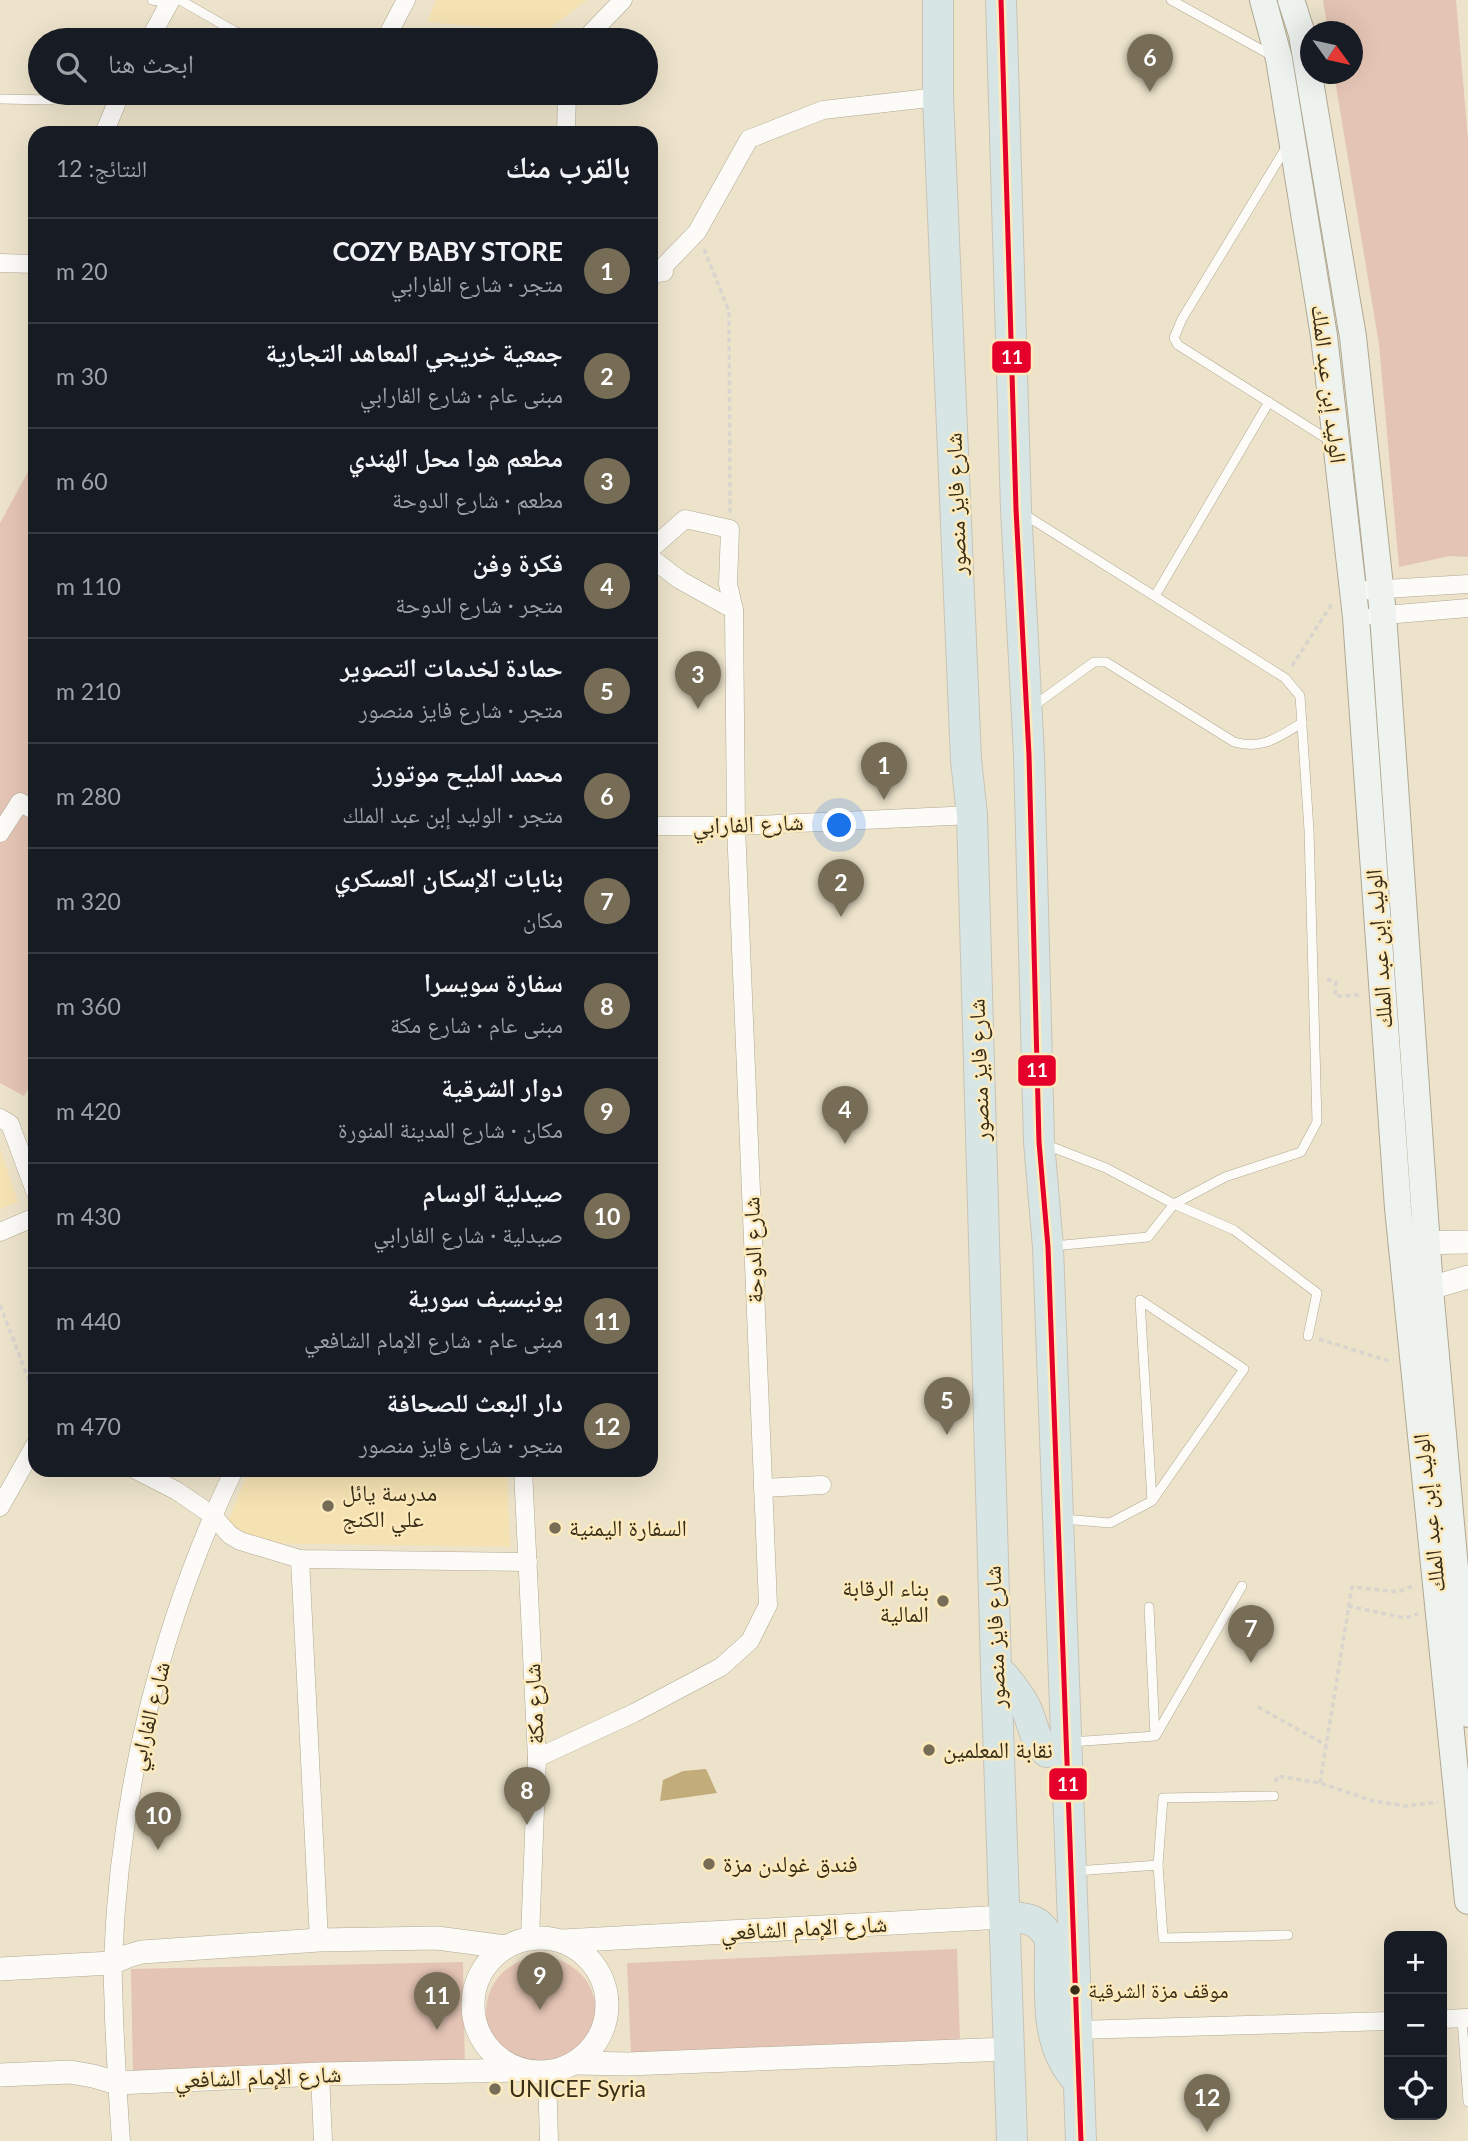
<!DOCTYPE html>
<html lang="ar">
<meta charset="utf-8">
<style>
:root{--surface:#171b24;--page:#20242c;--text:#f1f3f6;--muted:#9ea1a6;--line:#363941;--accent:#776d56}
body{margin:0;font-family:Lato,"Noto Naskh Arabic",sans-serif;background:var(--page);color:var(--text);direction:rtl}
.controls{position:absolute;right:21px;bottom:21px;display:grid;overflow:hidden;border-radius:14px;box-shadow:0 7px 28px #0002}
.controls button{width:63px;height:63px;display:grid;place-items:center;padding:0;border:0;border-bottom:2px solid var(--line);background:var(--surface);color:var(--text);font:35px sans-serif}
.compass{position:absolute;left:1300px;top:21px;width:63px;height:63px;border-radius:50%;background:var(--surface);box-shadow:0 7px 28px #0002;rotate:123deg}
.you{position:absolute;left:840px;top:826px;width:24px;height:24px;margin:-18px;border:5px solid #fff;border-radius:50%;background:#1a73e8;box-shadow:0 0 0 10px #1a73e833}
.badge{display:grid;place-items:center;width:46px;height:46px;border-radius:50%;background:var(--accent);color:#fff;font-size:23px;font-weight:700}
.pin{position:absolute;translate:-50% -58px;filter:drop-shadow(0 2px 4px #0008)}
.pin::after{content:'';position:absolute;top:37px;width:24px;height:21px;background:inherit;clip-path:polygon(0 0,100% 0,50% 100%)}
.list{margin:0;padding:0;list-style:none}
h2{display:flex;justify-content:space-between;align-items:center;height:91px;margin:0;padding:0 28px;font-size:30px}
h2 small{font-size:23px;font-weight:400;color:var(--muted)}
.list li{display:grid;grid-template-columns:46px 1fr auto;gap:21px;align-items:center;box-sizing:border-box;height:105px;padding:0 28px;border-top:2px solid var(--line)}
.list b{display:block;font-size:26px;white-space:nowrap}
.list p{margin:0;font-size:23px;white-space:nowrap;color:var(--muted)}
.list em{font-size:23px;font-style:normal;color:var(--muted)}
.icon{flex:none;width:38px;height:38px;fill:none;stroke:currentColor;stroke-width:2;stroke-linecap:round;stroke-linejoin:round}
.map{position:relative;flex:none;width:1468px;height:2141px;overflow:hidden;direction:ltr}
.search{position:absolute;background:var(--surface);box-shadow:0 7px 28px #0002;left:28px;top:28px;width:630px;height:77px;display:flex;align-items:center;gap:18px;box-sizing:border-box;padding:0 24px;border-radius:38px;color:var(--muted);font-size:26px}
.panel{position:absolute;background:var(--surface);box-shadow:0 7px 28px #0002;left:28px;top:126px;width:630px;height:1351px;border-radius:21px;direction:rtl}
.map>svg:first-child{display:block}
</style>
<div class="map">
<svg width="1468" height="2141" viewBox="0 0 1468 2141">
<rect width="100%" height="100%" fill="#ede3cb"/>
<g fill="#f5e2b3">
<polygon points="436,0 587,0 545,32 427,22"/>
<polygon points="0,1148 18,1202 0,1209"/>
<polygon points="249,1470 507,1470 510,1547 252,1543 228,1521"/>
</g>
<g fill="#e4c4b4">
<polygon points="1323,0 1456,0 1468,139 1468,557 1450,556 1399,567 1379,344 1334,74 1352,74 1352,32 1328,31"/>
<polygon points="35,459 35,1077 24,1096 0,1083 0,523"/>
<polygon points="957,1949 960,2041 631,2054 627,1963"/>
<circle cx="541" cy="2012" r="55"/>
<polygon points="463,1962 465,2069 133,2076 131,1969"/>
</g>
<polygon fill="#c1ac7a" points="706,1769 717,1793 660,1801 663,1780 683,1771"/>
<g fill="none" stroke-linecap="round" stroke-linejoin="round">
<defs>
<g id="service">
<polyline points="152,0 169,3"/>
<polyline points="180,0 234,31 256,40"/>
<polyline points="1171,0 1271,55"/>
<polyline points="0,99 51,100 59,93"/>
<polyline points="1287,146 1182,319 1174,338 1178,345 1332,442"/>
<polyline points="1022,513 1285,678 1300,696 1309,830 1317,1122 1301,1152 1225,1177 1174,1204 1106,1168 1044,1144"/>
<polyline points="1155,596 1269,402"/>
<path d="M1032,707l62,-45h12l128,80c29,8 44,-5 68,-19"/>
<polyline points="1053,1246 1148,1237 1174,1204 1234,1230 1317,1293 1308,1336"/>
<polyline points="1063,1519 1110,1523 1152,1501 1244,1369 1140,1300 1152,1501"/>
<polyline points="1156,1735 1242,1586"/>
<polyline points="1071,1742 1155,1736 1149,1607"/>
<polyline points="1158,1865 1163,1798 1274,1796"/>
<polyline points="1076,1871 1158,1865 1163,1938 1288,1935"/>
<polyline points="1462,2019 1468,2102"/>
</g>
<g id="minor">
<polyline points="149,40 171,0"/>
<polyline points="385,40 406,0"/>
<polyline points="584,40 623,0"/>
<polyline points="104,133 121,93"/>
<polyline points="566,133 567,93"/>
<polyline points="0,263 35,264"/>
<polyline points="651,274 664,272 662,268 697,232 749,139 823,110 938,97"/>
<polyline points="651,558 680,580 734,610"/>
<polyline points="1353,591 1468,584"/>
<polyline points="1374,616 1468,608"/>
<polyline points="651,826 736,826 972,815"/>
<polyline points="0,833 20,802 35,811"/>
<polyline points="0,1118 10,1124 35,1191"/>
<polyline points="0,1232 35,1217"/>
<polyline points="136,1470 177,1491 212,1515 230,1535 240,1541 300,1559 528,1562"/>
<polyline points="523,1470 537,1758 530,1938"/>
<polyline points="763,1488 822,1485"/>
<polyline points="0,1507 35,1445"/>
<polyline points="300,1559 319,1940"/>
<polyline points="537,1758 634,1713 721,1667 750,1641 768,1605 736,826 734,610 728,584 730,529 685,519 651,549"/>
<polyline points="1442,2019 1468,2018"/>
<polyline points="1077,2030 1389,2021"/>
<polyline points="547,2073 549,2141"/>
<polyline points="320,2074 323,2141"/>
<path d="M121,2141c-3,-41 -5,-81 -7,-122 0,-19 -2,-39 -1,-58 6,-169 48,-339 121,-491"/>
</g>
<g id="tertiary">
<polyline points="1408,1243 1468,1242"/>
<polyline points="1413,1293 1468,1277"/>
<circle cx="540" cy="2005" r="67"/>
<polyline points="563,1941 1004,1917"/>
<polyline points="0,1969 112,1963 128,1956 142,1952 319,1940 437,1938 505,1947"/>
<polyline points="577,2063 628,2064 1008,2049"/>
<polyline points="0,2075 70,2072 93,2076 117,2083 320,2074 518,2070"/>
</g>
<g id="secondary">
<polyline points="1263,0 1279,59 1324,336 1356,617 1398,1208 1468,1901"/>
<polyline points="1291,0 1302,34 1353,337 1383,614 1430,1289 1468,1714"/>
</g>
<g id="trunk">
<polyline points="938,0 938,97 966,760 972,815 996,1668 1012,2141"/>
<polyline points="1001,0 1016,509 1029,755 1039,1142 1048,1247 1081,2141"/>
<path d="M996,1668c12,12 22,25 30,40 7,15 8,33 21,44 9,-1 14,-2 19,-9"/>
<path d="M1004,1917c21,0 36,1 46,23 1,49 -8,104 29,142"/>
</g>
</defs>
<use href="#service" stroke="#b0a892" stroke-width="10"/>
<use href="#minor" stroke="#b0a892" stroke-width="19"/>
<use href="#tertiary" stroke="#b0a892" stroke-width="24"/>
<use href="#secondary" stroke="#b0a892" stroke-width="28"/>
<use href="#trunk" stroke="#c9c3b6" stroke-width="32"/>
<g stroke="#d9d5ce" stroke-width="3.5" stroke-dasharray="5 3.5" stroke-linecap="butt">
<polyline points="704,249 729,311 730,513"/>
<polyline points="1292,666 1333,602"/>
<polyline points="1327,979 1336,982 1335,996 1360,995"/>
<polyline points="0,1305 35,1396"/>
<polyline points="1319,1339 1392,1362"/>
<polyline points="1348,1606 1405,1618 1418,1614"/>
<polyline points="1258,1707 1326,1745"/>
<polyline points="1276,1782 1277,1776 1320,1783 1373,1801 1407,1806 1438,1802"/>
<polyline points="1320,1783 1352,1587 1398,1592 1415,1585"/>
</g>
<use href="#service" stroke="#fcfbf7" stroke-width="9"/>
<use href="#minor" stroke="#fcfbf7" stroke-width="18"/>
<use href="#tertiary" stroke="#fcfbf7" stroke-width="23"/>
<use href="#secondary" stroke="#eff3f0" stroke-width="26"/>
<use href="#trunk" stroke="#d7e6e5" stroke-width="30"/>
<defs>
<polyline id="bus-1" points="1001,0 1016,509 1029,755 1039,1142 1048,1247 1081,2141"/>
</defs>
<use href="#bus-1" stroke="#fce9bc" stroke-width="10"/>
<use href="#bus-1" stroke="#e4002b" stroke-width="5"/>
</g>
<g fill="#776d56" stroke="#fce9bc" stroke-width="2.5">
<circle cx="328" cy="1506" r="7"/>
<circle cx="555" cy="1528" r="7"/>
<circle cx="943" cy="1601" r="7"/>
<circle cx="929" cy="1750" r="7"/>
<circle cx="709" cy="1864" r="7"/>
<circle cx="495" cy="2089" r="7"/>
</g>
<circle fill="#382e17" stroke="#fce9bc" stroke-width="2.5" cx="1075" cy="1990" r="6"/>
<g text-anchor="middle" stroke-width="5" stroke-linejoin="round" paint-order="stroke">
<g font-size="21" fill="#382e17" stroke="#fce9bc" text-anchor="start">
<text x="1088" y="1998">موقف مزة الشرقية</text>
</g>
<g font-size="23" fill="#382e17" stroke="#fce9bc">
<text transform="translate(1329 384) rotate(83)" y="8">الوليد إبن عبد الملك</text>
<text transform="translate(956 504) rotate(-92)" y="8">شارع فايز منصور</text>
<text transform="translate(748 824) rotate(-2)" y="8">شارع الفارابي</text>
<text transform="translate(1379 949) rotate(-94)" y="8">الوليد إبن عبد الملك</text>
<text transform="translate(979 1070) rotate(-92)" y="8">شارع فايز منصور</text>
<text transform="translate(753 1250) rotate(-92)" y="8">شارع الدوحة</text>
<text transform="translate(1429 1513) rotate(-96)" y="8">الوليد إبن عبد الملك</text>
<text transform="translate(995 1637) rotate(-92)" y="8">شارع فايز منصور</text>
<text transform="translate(534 1704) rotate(-93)" y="8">شارع مكة</text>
<text transform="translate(149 1716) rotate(-76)" y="8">شارع الفارابي</text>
<text transform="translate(804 1928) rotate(-3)" y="8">شارع الإمام الشافعي</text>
<text transform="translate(258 2077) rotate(-2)" y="8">شارع الإمام الشافعي</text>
</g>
<g font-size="23" fill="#382e17" stroke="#fce9bc" text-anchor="start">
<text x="342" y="1501">مدرسة يائل<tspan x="342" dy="26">علي الكنج</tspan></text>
<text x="569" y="1536">السفارة اليمنية</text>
<text x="929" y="1596" text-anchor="end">بناء الرقابة<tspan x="929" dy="26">المالية</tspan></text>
<text x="943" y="1758">نقابة المعلمين</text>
<text x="723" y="1872">فندق غولدن مزة</text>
<text x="509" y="2097">UNICEF Syria</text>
</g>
</g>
<g stroke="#fce9bc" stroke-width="2.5">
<rect x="991" y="340" width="41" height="34" rx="7" fill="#e4002b"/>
<rect x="1017" y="1054" width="40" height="33" rx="7" fill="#e4002b"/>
<rect x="1048" y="1767" width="40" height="34" rx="7" fill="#e4002b"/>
</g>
<g font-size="19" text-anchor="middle" font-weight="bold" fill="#fff">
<text x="1012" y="364">11</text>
<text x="1037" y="1077">11</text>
<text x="1068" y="1791">11</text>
</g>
</svg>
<div class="controls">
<button>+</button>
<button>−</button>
<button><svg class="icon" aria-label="locate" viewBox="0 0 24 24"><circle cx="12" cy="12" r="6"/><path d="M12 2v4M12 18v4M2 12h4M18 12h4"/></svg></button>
</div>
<svg class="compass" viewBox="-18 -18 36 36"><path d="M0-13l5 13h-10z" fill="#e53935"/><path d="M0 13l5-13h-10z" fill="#9ea1a6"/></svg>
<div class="you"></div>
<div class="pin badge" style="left:884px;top:800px">1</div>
<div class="pin badge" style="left:841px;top:917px">2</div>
<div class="pin badge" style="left:698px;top:709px">3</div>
<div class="pin badge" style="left:845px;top:1144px">4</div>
<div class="pin badge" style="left:947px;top:1435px">5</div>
<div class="pin badge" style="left:1150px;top:92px">6</div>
<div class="pin badge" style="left:1251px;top:1663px">7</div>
<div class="pin badge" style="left:527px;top:1825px">8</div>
<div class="pin badge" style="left:540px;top:2010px">9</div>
<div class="pin badge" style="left:158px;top:1850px">10</div>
<div class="pin badge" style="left:437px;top:2030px">11</div>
<div class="pin badge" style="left:1207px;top:2132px">12</div>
<div class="search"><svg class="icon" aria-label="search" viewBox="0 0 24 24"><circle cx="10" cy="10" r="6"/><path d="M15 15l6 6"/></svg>ابحث هنا</div>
<section class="panel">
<h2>بالقرب منك<small>النتائج: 12</small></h2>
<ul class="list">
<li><span class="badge">1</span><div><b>COZY BABY STORE</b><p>متجر · شارع الفارابي</p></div><em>20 m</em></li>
<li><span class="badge">2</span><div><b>جمعية خريجي المعاهد التجارية</b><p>مبنى عام · شارع الفارابي</p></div><em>30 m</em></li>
<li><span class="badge">3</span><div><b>مطعم هوا محل الهندي</b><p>مطعم · شارع الدوحة</p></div><em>60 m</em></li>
<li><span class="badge">4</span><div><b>فكرة وفن</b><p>متجر · شارع الدوحة</p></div><em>110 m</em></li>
<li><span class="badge">5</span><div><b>حمادة لخدمات التصوير</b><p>متجر · شارع فايز منصور</p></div><em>210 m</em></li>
<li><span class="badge">6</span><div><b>محمد المليح موتورز</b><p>متجر · الوليد إبن عبد الملك</p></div><em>280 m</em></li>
<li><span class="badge">7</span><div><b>بنايات الإسكان العسكري</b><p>مكان</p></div><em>320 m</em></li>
<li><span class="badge">8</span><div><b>سفارة سويسرا</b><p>مبنى عام · شارع مكة</p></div><em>360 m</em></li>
<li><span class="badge">9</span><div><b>دوار الشرقية</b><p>مكان · شارع المدينة المنورة</p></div><em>420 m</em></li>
<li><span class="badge">10</span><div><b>صيدلية الوسام</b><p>صيدلية · شارع الفارابي</p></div><em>430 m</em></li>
<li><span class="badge">11</span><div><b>يونيسيف سورية</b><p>مبنى عام · شارع الإمام الشافعي</p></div><em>440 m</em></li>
<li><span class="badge">12</span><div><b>دار البعث للصحافة</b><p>متجر · شارع فايز منصور</p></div><em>470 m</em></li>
</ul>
</section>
</div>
